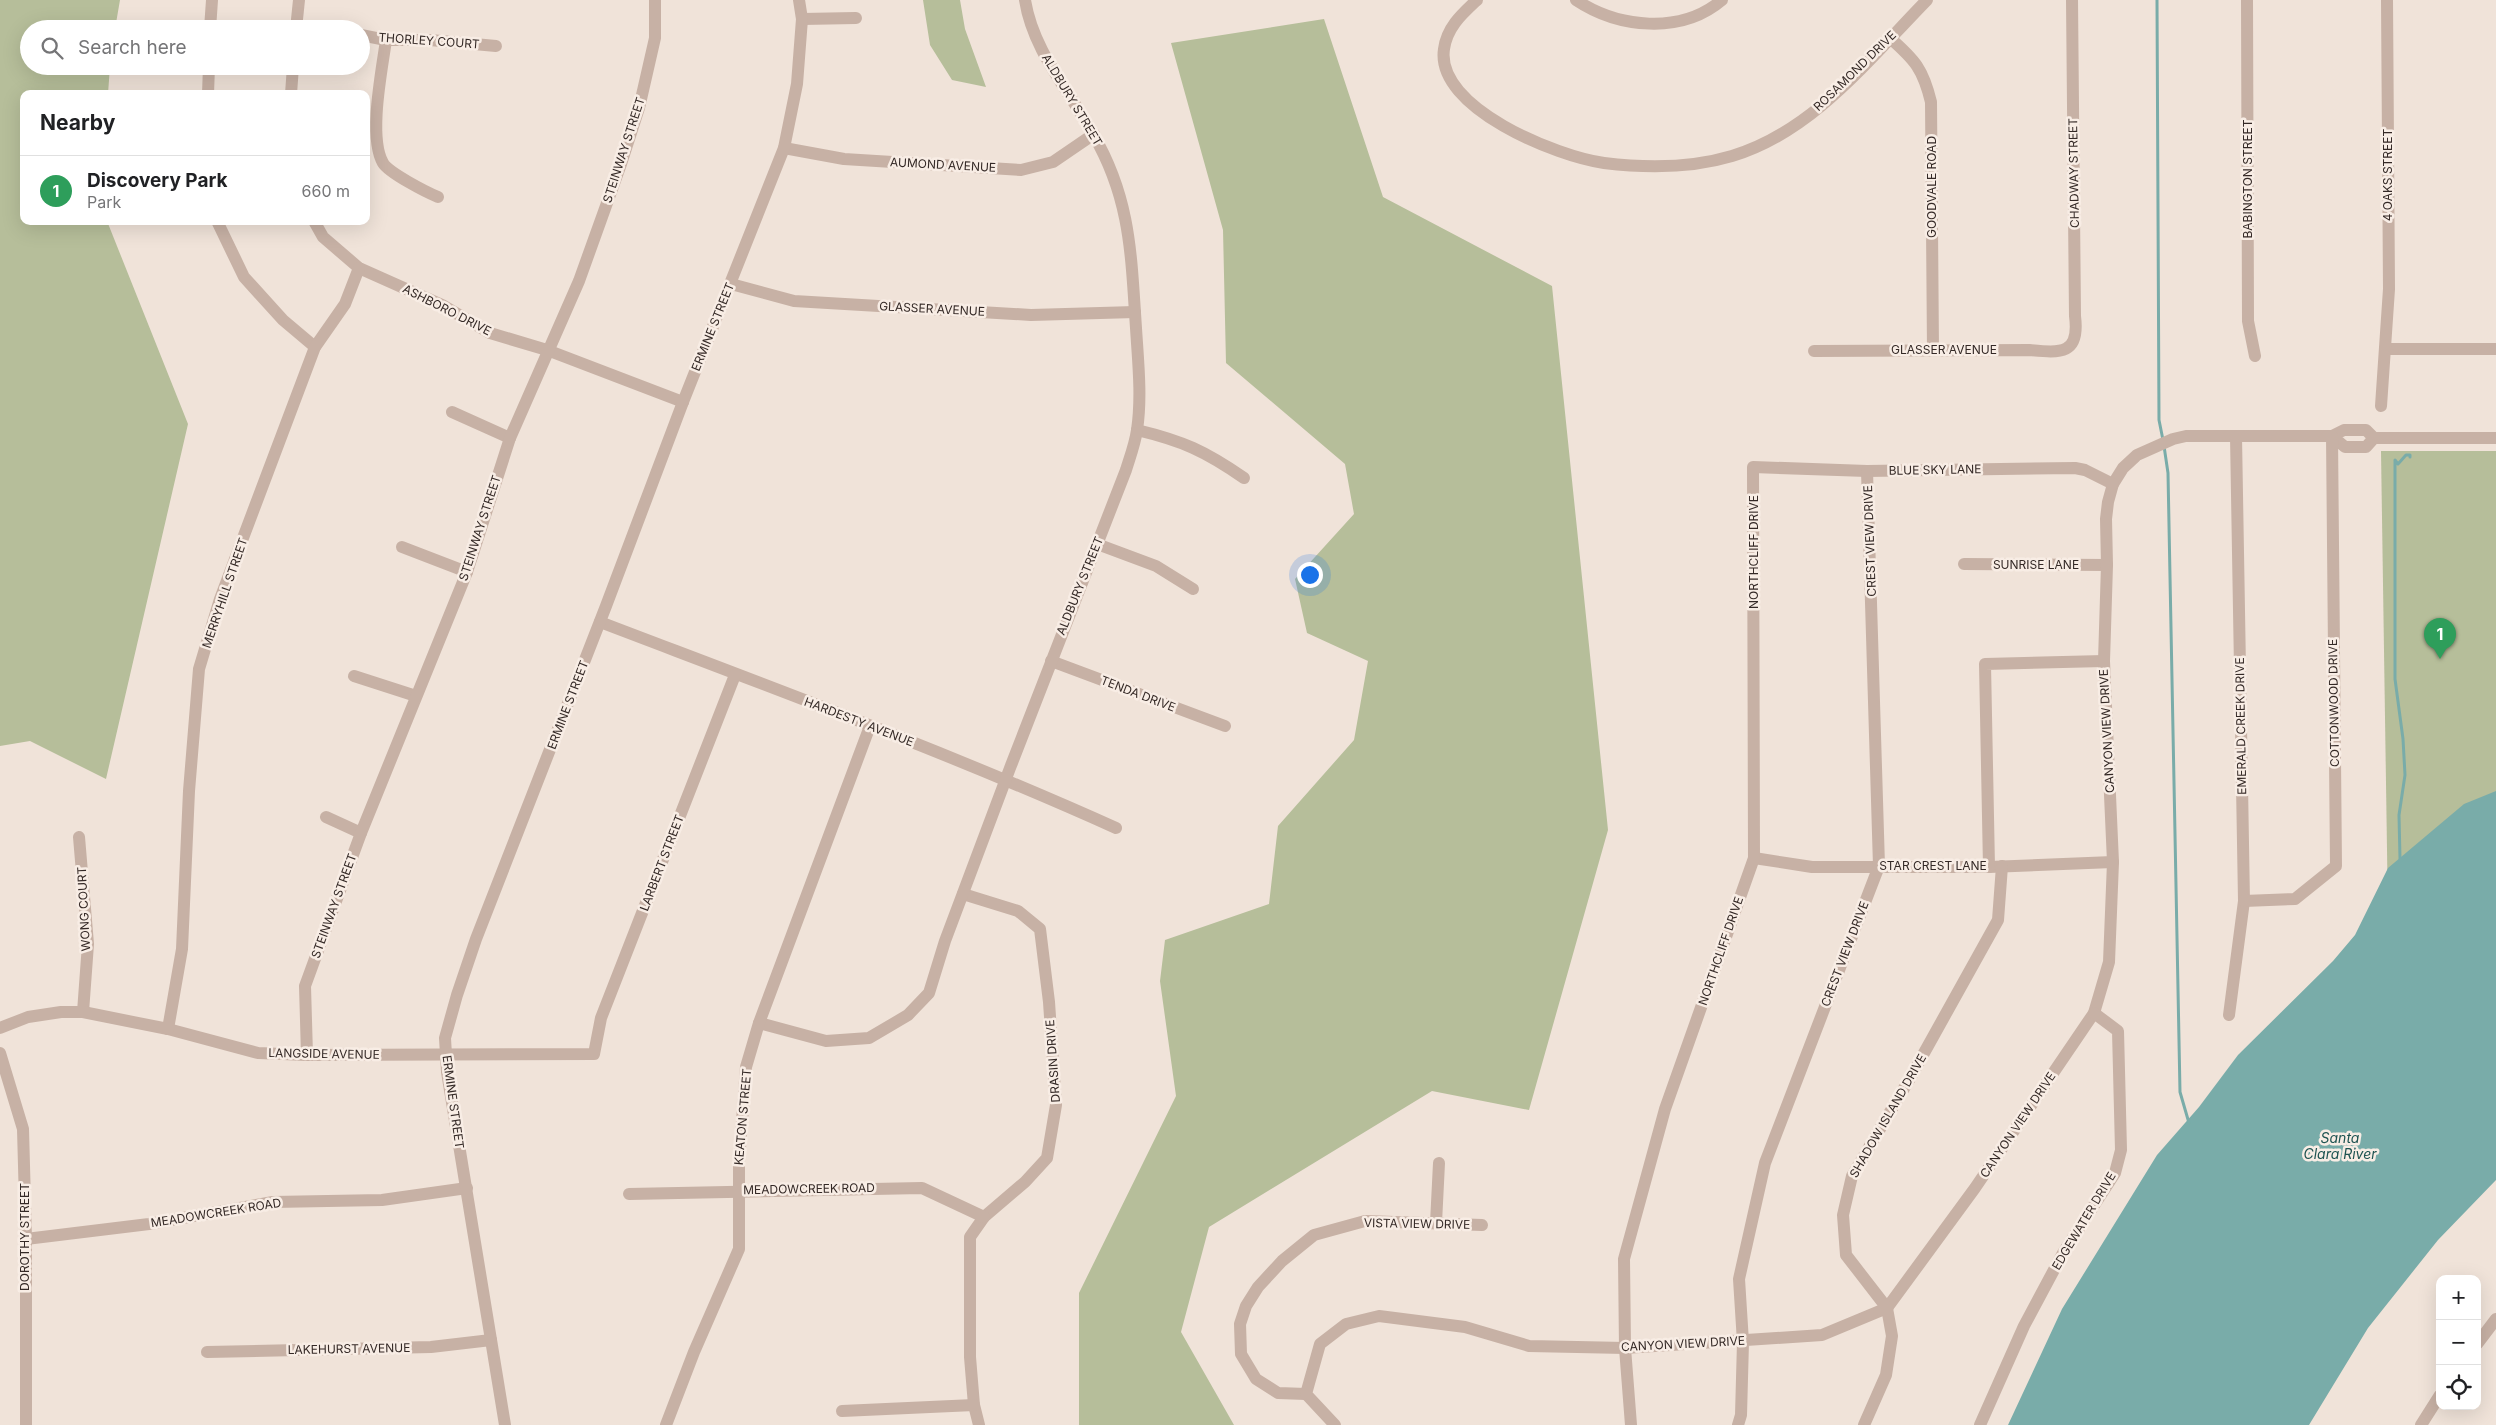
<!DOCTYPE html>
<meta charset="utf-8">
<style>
:root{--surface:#fff;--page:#f6f6f6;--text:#202124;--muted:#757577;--line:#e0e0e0;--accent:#1d5351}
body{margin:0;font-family:Inter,sans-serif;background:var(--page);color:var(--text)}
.controls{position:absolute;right:15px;bottom:15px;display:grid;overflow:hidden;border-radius:10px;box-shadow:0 5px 20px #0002}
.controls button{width:45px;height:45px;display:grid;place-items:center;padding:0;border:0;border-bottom:1px solid var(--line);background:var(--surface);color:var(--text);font:25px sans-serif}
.you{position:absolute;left:1309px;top:574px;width:18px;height:18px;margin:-12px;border:4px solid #fff;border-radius:50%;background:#1a73e8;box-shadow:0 0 0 8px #1a73e833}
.badge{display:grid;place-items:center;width:32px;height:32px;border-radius:50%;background:var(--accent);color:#fff;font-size:16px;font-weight:700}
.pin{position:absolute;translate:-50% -41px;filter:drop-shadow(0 1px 2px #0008)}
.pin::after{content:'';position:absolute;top:26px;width:18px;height:15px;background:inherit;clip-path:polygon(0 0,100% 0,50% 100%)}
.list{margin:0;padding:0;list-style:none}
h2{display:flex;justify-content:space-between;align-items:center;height:65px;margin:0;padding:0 20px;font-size:21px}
h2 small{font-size:16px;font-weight:400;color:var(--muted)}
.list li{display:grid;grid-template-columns:32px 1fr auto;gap:15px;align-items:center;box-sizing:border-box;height:70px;padding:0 20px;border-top:1px solid var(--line)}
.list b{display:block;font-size:19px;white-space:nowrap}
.list p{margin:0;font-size:16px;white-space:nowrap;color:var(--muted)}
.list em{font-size:16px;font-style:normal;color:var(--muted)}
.icon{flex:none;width:28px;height:28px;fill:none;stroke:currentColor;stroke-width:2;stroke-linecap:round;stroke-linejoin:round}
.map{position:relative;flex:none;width:2496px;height:1425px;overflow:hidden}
.search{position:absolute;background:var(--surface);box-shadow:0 5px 20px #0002;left:20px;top:20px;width:350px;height:55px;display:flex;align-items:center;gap:12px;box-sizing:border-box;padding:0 18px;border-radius:28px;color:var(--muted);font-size:19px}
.panel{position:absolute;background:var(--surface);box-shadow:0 5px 20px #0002;left:20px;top:90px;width:350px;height:135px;border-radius:10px}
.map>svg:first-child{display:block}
</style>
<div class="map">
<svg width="2496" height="1425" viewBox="0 0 2496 1425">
<rect width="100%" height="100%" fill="#f0e3d9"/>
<g fill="#b6be9a">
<polygon points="0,0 120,0 115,29 29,29 29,66 110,66 108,94 24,94 24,221 107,221 188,424 106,779 30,741 0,746"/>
<polygon points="923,0 960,0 965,29 986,87 952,80 930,45"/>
<polygon points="1324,19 1383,197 1552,286 1608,830 1529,1110 1432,1091 1209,1227 1181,1332 1234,1425 1079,1425 1079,1293 1176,1096 1160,981 1165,940 1269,904 1278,826 1354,740 1368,661 1307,633 1295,579 1354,514 1345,464 1226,363 1223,230 1171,43"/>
<polygon points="2381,451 2496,451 2496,1114 2391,1115"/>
</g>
<polygon fill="#79aca9" points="2496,791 2496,1180 2438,1240 2368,1328 2309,1425 2008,1425 2062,1309 2157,1155 2199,1107 2238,1055 2333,961 2355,935 2388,868 2464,804"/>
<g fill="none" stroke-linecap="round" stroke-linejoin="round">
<g stroke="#79aca9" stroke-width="3">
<polyline points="2157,0 2159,420 2163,440"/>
<polyline points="2164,446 2168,473 2180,1092 2189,1123"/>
<polyline points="2400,859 2399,815 2405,775 2403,739 2395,679 2395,460 2398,464 2406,455 2410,455 2410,457"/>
</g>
<g stroke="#c7b1a5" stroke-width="12">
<path d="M1477,0c-15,14 -30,27 -33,49 -9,59 114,108 160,114 41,5 88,5 128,-7 81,-24 138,-98 195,-156"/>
<path d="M1576,0c42,28 105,35 146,0"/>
<polyline points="2247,0 2248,321 2255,356"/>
<polyline points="802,19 856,18"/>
<polyline points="210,29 212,0"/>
<polyline points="296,29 299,0"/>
<polyline points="361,35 386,40 430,40 496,46"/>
<path d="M1890,38c25,22 33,31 41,64l2,248"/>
<path d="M386,40c-4,30 -18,97 -3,123 6,10 43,29 55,34"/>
<polyline points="208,94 209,66"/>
<polyline points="291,94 293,66"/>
<polyline points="784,148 844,159 1021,170 1053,162 1094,134"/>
<polyline points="217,221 244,277 283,320 315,347"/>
<polyline points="314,221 323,237 359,268 442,305 490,333 547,350 683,402"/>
<polyline points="731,284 794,301 1031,315 1135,312"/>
<polyline points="2385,349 2496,349"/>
<path d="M1814,351l215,-1c32,3 51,5 46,-34l-3,-316"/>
<polyline points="2381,406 2389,289 2387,0"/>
<polyline points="452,412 510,438"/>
<path d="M1137,430c46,11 68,21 107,48"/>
<polyline points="2374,438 2366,447 2345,447 2332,436 2344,430 2366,430 2374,438 2496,438"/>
<polyline points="1097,544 1156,566 1193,589"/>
<polyline points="402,547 467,572"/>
<polyline points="1964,564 2107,565"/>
<path d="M600,622c173,66 347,130 516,206"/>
<polyline points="1051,661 1225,726"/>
<polyline points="354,676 416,696"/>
<polyline points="326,817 361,833"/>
<polyline points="79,837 88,944 83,1012"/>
<polyline points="1754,858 1812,867 1989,867 2113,862"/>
<polyline points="1989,867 1985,664 2104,661"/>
<polyline points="963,894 1018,911 1040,929 1049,1002 1056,1105 1047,1158 1025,1182 984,1217 970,1237 970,1357 974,1405 979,1425"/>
<polyline points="2229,1015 2244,901 2236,436"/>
<path d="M759,1023l67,18 43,-3 39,-23 21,-22 16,-52 65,-173 116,-298c4,-13 9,-26 11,-40 5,-33 1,-69 -1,-102 -5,-73 -5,-129 -43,-194 -24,-44 -60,-83 -68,-134"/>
<polyline points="0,1028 28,1017 61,1012 83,1012 168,1029 258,1053 307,1055 594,1054 601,1018 735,675"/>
<polyline points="168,1029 182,949 189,791 199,669 220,599 315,347 345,304 359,268"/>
<polyline points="0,1053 23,1129 26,1239 26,1425"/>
<polyline points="307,1055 305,986 361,833 467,572 510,438 579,281 621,164 639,108 655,38 655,0"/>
<polyline points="629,1194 922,1188 984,1217"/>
<polyline points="1436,1223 1439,1163"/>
<polyline points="26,1239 149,1224 273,1202 382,1200 467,1188"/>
<polyline points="2477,1344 2496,1319"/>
<polyline points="207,1352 431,1347 491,1340"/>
<polyline points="1306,1394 1278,1393 1256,1379 1241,1354 1240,1324 1246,1306 1258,1287 1282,1261 1314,1235 1365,1221 1482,1225"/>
<polyline points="842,1411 974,1405"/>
<polyline points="505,1425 447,1072 445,1038 457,995 476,939 606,606 683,402 784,148 797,84 802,19 799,0"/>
<polyline points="666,1425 694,1352 739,1249 739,1162 746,1067 759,1023 870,726"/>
<polyline points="1335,1425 1306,1394 1320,1344 1346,1324 1379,1316 1465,1327 1529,1346 1625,1348 1822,1335 1887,1308 1975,1188 2094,1013 2109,962 2113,862 2104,661 2107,565 2106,519 2108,502 2113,484 2123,468 2137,455 2173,439 2186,436 2332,436 2336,866 2295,899 2244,901"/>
<polyline points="1631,1425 1625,1348 1624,1259 1665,1109 1754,858 1753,467 1867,471 2075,468 2085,470 2113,484"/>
<polyline points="1738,1425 1741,1415 1743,1342 1739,1279 1765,1163 1879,866 1867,471"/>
<polyline points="1864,1425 1886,1375 1892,1336 1887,1308 1846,1255 1843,1215 1852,1176 1909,1080 1998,920 2002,866"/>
<polyline points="1980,1425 2024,1326 2063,1253 2115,1173 2121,1150 2118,1031 2094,1013"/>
<polyline points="2421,1425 2440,1395"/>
</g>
</g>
<g text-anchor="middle" stroke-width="5" stroke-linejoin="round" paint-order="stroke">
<g font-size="12" fill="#342926" stroke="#f8ede5">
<text transform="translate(429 41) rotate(4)" y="4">THORLEY COURT</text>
<text transform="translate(1855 71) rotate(-44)" y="4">ROSAMOND DRIVE</text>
<text transform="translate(1072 100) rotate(59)" y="4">ALDBURY STREET</text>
<text transform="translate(624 150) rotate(-72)" y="4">STEINWAY STREET</text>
<text transform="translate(943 165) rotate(3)" y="4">AUMOND AVENUE</text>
<text transform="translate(2074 173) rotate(-91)" y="4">CHADWAY STREET</text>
<text transform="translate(2388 175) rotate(-90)" y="4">4 OAKS STREET</text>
<text transform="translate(2248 179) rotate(-90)" y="4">BABINGTON STREET</text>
<text transform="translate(1932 187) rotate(-90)" y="4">GOODVALE ROAD</text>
<text transform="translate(932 309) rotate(3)" y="4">GLASSER AVENUE</text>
<text transform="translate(447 310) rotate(27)" y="4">ASHBORO DRIVE</text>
<text transform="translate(713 327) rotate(-68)" y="4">ERMINE STREET</text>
<text x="1944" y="354">GLASSER AVENUE</text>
<text transform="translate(1935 470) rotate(-1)" y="4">BLUE SKY LANE</text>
<text transform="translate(480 528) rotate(-72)" y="4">STEINWAY STREET</text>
<text transform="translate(1870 541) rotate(-92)" y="4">CREST VIEW DRIVE</text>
<text transform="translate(1754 552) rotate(-90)" y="4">NORTHCLIFF DRIVE</text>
<text x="2036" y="569">SUNRISE LANE</text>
<text transform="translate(1080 586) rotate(-68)" y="4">ALDBURY STREET</text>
<text transform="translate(225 593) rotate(-71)" y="4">MERRYHILL STREET</text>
<text transform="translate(1138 694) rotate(21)" y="4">TENDA DRIVE</text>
<text transform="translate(2334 703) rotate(-91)" y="4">COTTONWOOD DRIVE</text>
<text transform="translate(568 705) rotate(-69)" y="4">ERMINE STREET</text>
<text transform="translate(859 722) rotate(21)" y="4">HARDESTY AVENUE</text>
<text transform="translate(2241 726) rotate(-91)" y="4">EMERALD CREEK DRIVE</text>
<text transform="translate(2107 731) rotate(-93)" y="4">CANYON VIEW DRIVE</text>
<text transform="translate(662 863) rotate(-69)" y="4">LARBERT STREET</text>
<text x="1933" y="870">STAR CREST LANE</text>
<text transform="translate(334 906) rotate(-70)" y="4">STEINWAY STREET</text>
<text transform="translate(84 909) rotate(-93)" y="4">WONG COURT</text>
<text transform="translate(1721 951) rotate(-71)" y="4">NORTHCLIFF DRIVE</text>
<text transform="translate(1845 954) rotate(-69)" y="4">CREST VIEW DRIVE</text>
<text transform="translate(324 1054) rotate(1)" y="4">LANGSIDE AVENUE</text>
<text transform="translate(1053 1061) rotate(-94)" y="4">DRASIN DRIVE</text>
<text transform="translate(453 1102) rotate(82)" y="4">ERMINE STREET</text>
<text transform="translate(1888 1116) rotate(-60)" y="4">SHADOW ISLAND DRIVE</text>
<text transform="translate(743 1117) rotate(-85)" y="4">KEATON STREET</text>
<text transform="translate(2018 1125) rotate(-56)" y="4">CANYON VIEW DRIVE</text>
<text transform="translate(809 1189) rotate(-1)" y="4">MEADOWCREEK ROAD</text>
<text transform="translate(216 1213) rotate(-9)" y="4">MEADOWCREEK ROAD</text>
<text transform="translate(2084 1221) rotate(-59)" y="4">EDGEWATER DRIVE</text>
<text transform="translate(1417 1224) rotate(1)" y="4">VISTA VIEW DRIVE</text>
<text transform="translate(25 1237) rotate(-90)" y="4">DOROTHY STREET</text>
<text transform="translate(1683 1344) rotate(-3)" y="4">CANYON VIEW DRIVE</text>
<text transform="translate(349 1349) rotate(-1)" y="4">LAKEHURST AVENUE</text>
</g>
<g font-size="14" font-style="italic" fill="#1d5351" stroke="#f8ede5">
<text x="2340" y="1143">Santa<tspan x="2340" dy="16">Clara River</tspan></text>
</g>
</g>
</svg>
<div class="controls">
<button>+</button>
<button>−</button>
<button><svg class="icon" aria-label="locate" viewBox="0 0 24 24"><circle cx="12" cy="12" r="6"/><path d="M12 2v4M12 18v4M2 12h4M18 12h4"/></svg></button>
</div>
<div class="you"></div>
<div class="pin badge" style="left:2440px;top:659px;background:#2e9e5b">1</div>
<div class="search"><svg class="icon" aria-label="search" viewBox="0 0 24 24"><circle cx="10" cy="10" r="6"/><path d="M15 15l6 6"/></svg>Search here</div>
<section class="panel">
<h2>Nearby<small></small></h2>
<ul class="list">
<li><span class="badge" style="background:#2e9e5b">1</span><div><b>Discovery Park</b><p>Park</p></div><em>660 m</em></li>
</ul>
</section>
</div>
